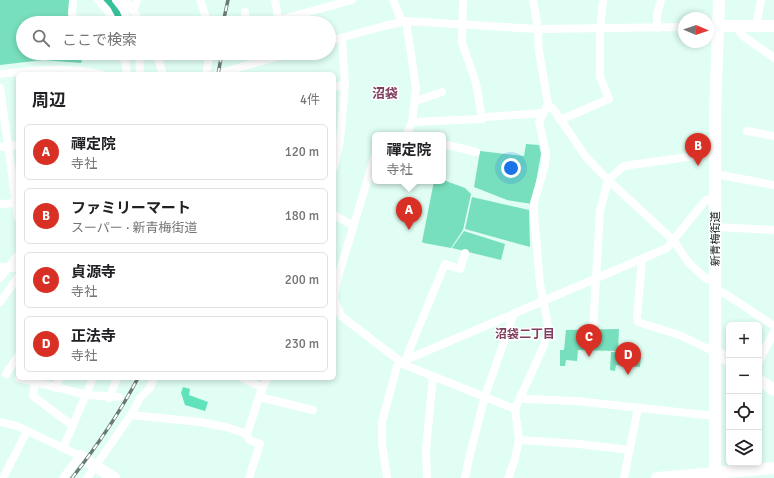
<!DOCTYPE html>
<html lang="ja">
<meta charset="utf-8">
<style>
:root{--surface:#fff;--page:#f6f6f6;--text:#202124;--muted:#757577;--line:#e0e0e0;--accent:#d93025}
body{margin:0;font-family:Signika,"Noto Sans JP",sans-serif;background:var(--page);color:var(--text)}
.controls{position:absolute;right:12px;bottom:12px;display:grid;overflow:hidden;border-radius:6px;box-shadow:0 2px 6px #0003}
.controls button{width:36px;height:36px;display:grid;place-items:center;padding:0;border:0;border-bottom:1px solid var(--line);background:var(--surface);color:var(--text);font:20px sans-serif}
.compass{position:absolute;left:678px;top:12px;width:36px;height:36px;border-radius:50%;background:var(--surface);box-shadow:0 2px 6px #0003;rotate:92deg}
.you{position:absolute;left:511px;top:168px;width:14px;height:14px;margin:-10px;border:3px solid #fff;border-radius:50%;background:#1a73e8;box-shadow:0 0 0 6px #1a73e833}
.badge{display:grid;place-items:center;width:26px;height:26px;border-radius:50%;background:var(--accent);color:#fff;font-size:13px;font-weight:700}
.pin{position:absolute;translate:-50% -33px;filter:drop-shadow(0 1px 2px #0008)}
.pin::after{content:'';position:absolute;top:21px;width:14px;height:12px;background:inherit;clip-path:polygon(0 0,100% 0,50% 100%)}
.popup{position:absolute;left:372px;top:132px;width:74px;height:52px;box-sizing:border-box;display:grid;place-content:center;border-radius:6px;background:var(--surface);filter:drop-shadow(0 1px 3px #0005);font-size:13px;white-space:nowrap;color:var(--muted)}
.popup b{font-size:15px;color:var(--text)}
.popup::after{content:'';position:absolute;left:50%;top:100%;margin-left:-8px;border:8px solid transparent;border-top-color:var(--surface)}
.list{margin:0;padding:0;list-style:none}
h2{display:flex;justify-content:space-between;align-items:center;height:52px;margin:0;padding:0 16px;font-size:17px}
h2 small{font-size:13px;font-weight:400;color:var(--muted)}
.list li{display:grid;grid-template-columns:26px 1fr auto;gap:12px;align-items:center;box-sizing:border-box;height:56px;margin:0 8px 8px;padding:0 8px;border:1px solid var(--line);border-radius:6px}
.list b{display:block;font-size:15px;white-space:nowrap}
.list p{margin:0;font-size:13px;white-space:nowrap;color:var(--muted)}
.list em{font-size:13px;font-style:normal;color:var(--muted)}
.icon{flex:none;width:22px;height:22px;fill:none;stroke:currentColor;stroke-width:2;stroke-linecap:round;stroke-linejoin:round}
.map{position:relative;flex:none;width:774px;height:478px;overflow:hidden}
.search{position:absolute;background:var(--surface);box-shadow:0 2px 6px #0003;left:16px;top:16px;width:320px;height:44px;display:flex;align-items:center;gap:10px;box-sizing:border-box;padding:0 14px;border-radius:22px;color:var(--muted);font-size:15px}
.panel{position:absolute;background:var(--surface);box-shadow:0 2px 6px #0003;left:16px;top:72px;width:320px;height:308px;border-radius:6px}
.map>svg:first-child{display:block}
</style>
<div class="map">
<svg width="774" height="478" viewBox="0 0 774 478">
<rect width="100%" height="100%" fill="#e0fef3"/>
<g fill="#77dfbd">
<polygon points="0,0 69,0 74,23 23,23 23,53 85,53 81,63 43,60 0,65"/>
<polygon points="526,144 539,145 541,154 532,204 507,200 474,187 480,151 524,156"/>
<polygon points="443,180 465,188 471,194 463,230 451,248 424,243 422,242 434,181"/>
<polygon points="472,197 529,210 530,247 465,229"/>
<polygon points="464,231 505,244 501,260 452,248"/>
<polygon points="619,329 618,351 578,350 577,361 566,360 565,366 560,366 560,350 564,350 566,330"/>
<polygon points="611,352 641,353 640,367 616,365 615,371 610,370"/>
</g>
<polygon fill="#60e2ba" points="183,387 190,389 189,395 208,402 205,411 185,405 181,393"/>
<polygon fill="#37c19a" points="101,0 114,0 127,23 117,23"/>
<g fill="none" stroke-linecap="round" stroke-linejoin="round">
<g stroke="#fff" stroke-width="8">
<polyline points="73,0 72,14 76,23"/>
<polyline points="98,0 107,10 114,23"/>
<polyline points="116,0 123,9 129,23"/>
<polyline points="125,0 133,10 140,23"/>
<polyline points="200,0 208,23"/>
<polyline points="275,0 279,23"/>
<polyline points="393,0 402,22"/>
<polyline points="463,0 462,43 476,83 482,119"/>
<polyline points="533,0 537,23 539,51 548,104 554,110 586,157 608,180 674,241 688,262 705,278 714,281"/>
<polyline points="133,10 137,0"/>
<polyline points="245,12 246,23"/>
<polyline points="279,20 352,0"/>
<polyline points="406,21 416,88 412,122"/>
<polyline points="708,26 718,26"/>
<polyline points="735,26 743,36 774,58"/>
<polyline points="756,26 761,0"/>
<polyline points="657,28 657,15 661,0"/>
<polyline points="329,41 384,26 406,21 537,29 684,27"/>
<polyline points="112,53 126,59"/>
<polyline points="124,53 127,74"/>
<polyline points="139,53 140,74"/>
<polyline points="156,53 163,74"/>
<polyline points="258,53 259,61"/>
<path d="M0,74c35,-4 65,-7 100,0"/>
<polyline points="206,74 210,53"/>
<polyline points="217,74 289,53"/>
<polyline points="334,87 345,85"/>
<polyline points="0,88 18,217"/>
<polyline points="416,101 442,92"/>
<polyline points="560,120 609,99 600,77 600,29 603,0"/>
<polyline points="747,131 774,136"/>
<polyline points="406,135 412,122 482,119 485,117 543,113"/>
<polyline points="443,144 476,152"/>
<polyline points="0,147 18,145"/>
<polyline points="334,167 340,140 345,85 342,38"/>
<polyline points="715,174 774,185"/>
<polyline points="0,204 16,203"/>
<polyline points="334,215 354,226"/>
<polyline points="715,227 774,230"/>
<polyline points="642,259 637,318 638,322 679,335 715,352"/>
<polyline points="0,267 18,268"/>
<polyline points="0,278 18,255"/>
<polyline points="715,290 724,293 774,326"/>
<polyline points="334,297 338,277 375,155"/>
<polyline points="334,298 341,316 405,365 515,409"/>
<polyline points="0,302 18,277"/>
<polyline points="593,328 600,211 608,180 624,166 715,153"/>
<polyline points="407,358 408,353 445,264 460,269 465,253"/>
<polyline points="759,361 774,332"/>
<polyline points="6,374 18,356"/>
<polyline points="19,378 87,395 119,397"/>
<polyline points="242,378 263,388"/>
<polyline points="35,382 33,396 73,426"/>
<polyline points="56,388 59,378"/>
<polyline points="259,397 313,410"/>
<polyline points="520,397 526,399 576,401 715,416"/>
<polyline points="109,398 117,378"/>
<polyline points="131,415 200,422 226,427 247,434"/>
<polyline points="0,422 17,426 80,456 63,478"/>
<polyline points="519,440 579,444 630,450"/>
<polyline points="63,448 93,378"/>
<polyline points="3,478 27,431"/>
<polyline points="87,478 131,415 140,398 149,389 154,378"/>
<polyline points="249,478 260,444 249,440 247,434 259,397 267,378"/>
<polyline points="387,478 382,443 382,422 397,366 401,362 667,248 700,207 706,200 715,198"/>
<polyline points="427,478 426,450 433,376"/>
<polyline points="465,478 469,458 485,396 514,313"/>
<polyline points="508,478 514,462 519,440 515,409 544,345 548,331 547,319 540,284 534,214 534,203 545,165 546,153 539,122 548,104"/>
<polyline points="624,478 638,408"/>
</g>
<g stroke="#fff" stroke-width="12">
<polyline points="718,26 774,26"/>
<polyline points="715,352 729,360"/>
<polyline points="759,380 774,390"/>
<polyline points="80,456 114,478"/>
<polyline points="657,478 774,468"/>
<polyline points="715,478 715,113 719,0"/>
</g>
<defs>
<g id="rail">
<polyline points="223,23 228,0"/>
<polyline points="218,74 222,53"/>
<path d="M72,478c25,-32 47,-64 66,-100"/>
</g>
</defs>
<use href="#rail" stroke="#697b74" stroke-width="3.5"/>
<use href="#rail" stroke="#fff" stroke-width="2" stroke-dasharray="6" stroke-linecap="butt"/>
</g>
<g text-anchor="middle" stroke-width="3" stroke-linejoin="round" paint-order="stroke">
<g font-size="11" fill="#131d19" stroke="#fff">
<text transform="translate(715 239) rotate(-90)" y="4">新青梅街道</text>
</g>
<g font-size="12" font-weight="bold" fill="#803e5f" stroke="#fff">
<text x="525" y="338">沼袋二丁目</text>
</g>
<g font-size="13" font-weight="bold" fill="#803e5f" stroke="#fff">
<text x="385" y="98">沼袋</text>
</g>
</g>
</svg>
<div class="controls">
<button>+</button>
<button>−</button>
<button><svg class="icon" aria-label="locate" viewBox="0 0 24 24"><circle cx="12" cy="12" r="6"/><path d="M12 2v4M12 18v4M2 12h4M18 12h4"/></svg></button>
<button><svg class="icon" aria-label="layers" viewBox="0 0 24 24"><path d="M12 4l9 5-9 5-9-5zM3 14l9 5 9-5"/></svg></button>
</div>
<svg class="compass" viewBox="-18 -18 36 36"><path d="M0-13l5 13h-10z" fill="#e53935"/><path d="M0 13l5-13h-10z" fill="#757577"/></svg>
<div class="you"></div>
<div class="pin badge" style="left:409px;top:230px">A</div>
<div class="popup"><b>禪定院</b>寺社</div>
<div class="pin badge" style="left:698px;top:166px">B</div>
<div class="pin badge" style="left:589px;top:357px">C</div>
<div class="pin badge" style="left:628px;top:375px">D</div>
<div class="search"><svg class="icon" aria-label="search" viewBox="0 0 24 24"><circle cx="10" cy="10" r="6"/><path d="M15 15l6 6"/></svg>ここで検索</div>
<section class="panel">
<h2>周辺<small>4件</small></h2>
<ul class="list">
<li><span class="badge">A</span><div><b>禪定院</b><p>寺社</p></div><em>120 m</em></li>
<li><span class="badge">B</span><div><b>ファミリーマート</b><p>スーパー · 新青梅街道</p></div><em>180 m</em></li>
<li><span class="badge">C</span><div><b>貞源寺</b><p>寺社</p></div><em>200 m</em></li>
<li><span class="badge">D</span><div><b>正法寺</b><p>寺社</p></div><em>230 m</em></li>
</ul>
</section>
</div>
